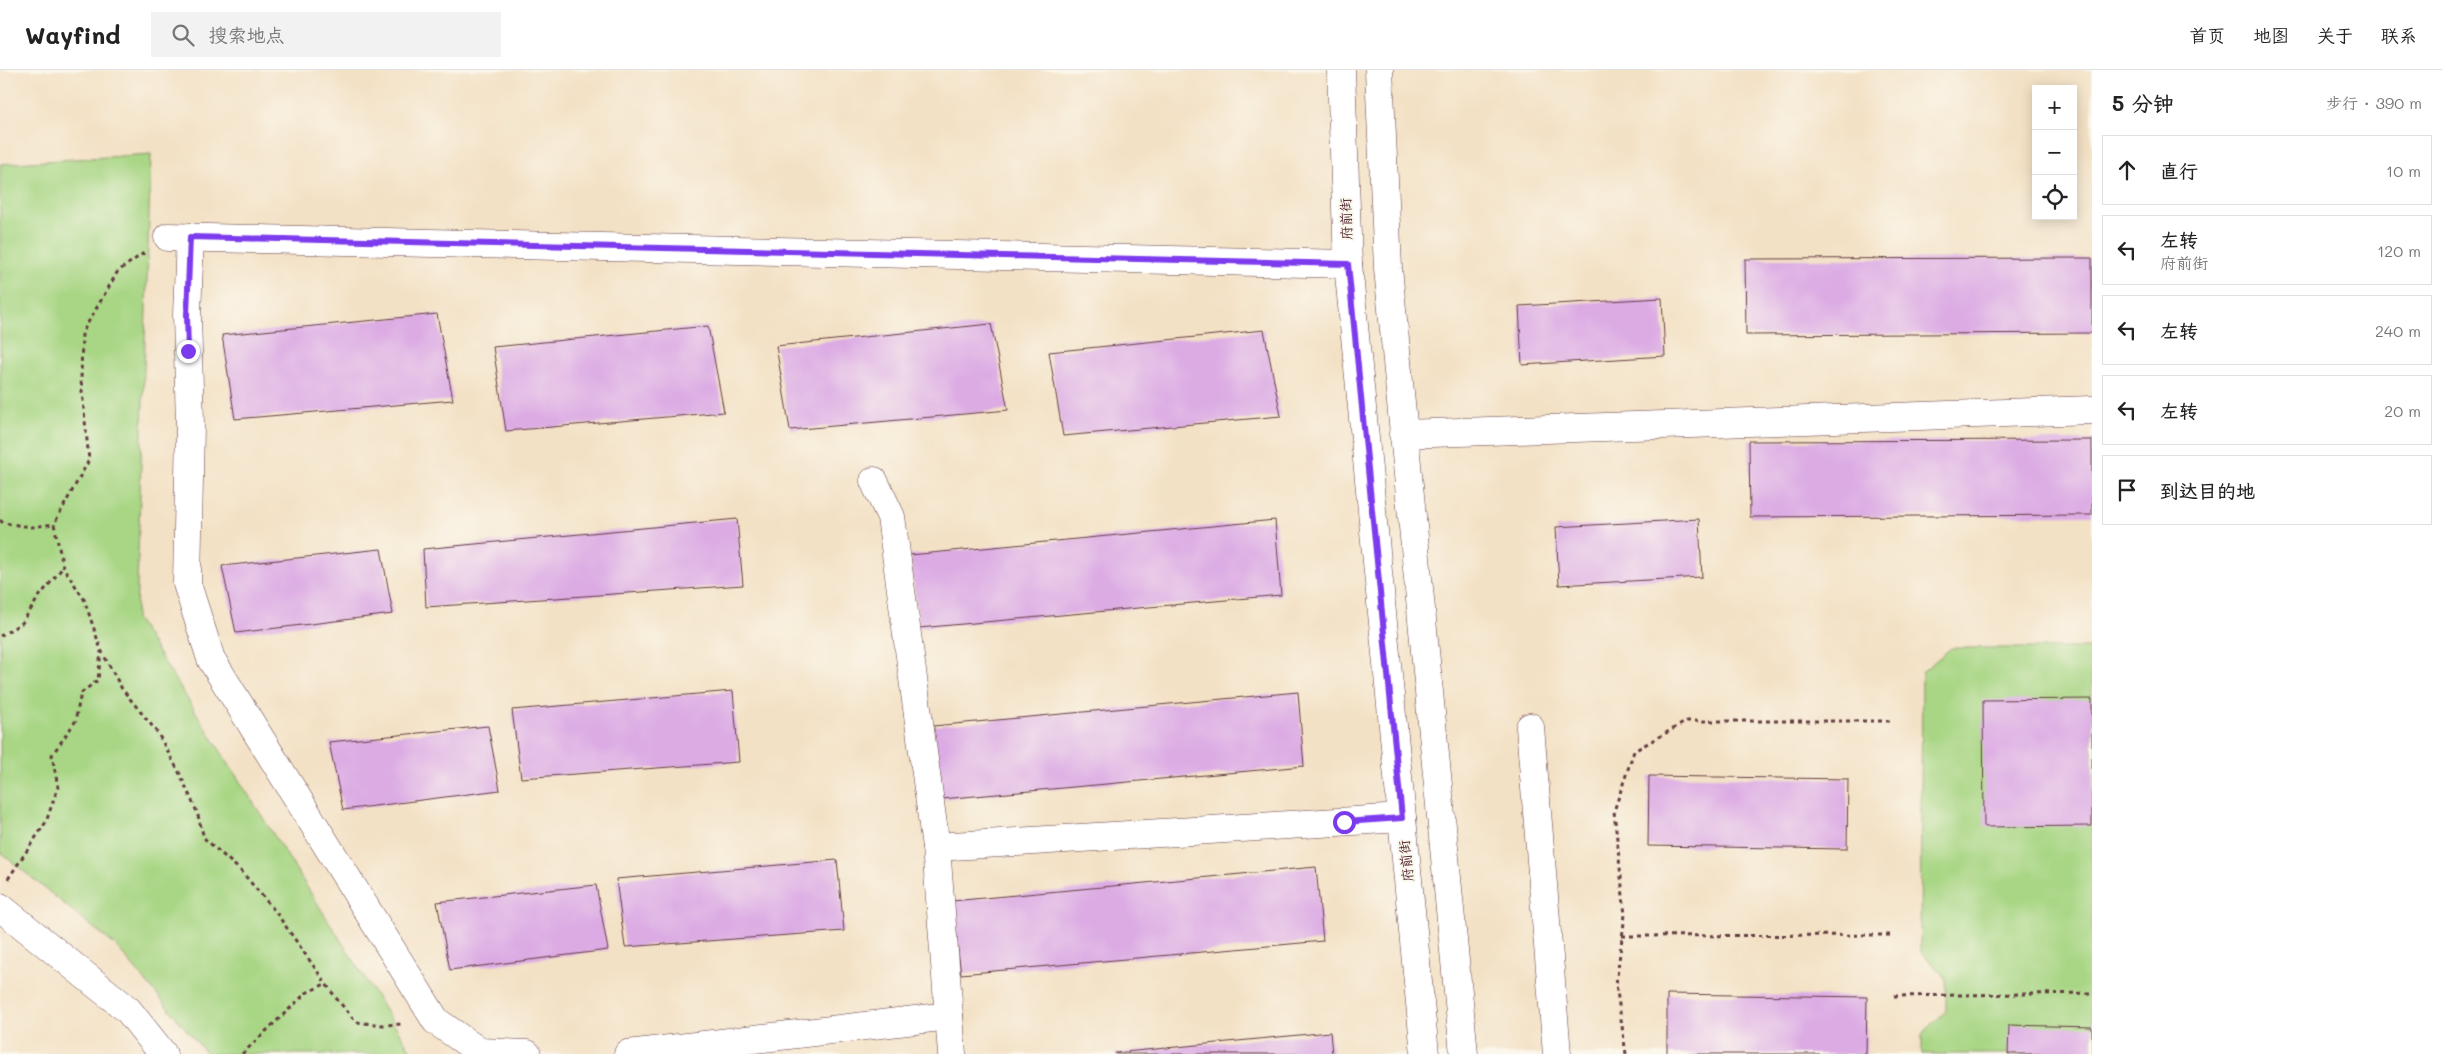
<!DOCTYPE html>
<html lang="zh">
<meta charset="utf-8">
<style>
:root{--surface:#fff;--page:#f2f2f2;--text:#222;--muted:#767676;--line:#e0e0e0}
body{margin:0;font-family:Mali,"LXGW WenKai TC",sans-serif;background:var(--page);color:var(--text)}
.controls{position:absolute;right:15px;top:15px;display:grid;overflow:hidden;border-radius:0px;box-shadow:0 2px 12px #0003}
.controls button{width:45px;height:45px;display:grid;place-items:center;padding:0;border:0;border-bottom:1px solid var(--line);background:var(--surface);color:var(--text);font:25px sans-serif}
.stop{position:absolute;width:15px;height:15px;margin:-11px;border:4px solid #7c3aed;border-radius:50%;background:#fff}
.stop.end{background:#7c3aed;border-color:#fff;box-shadow:0 1px 5px #0008}
.list{margin:0;padding:0;list-style:none}
h2{display:flex;justify-content:space-between;align-items:center;height:65px;margin:0;padding:0 20px;font-size:21px}
h2 small{font-size:16px;font-weight:400;color:var(--muted)}
.list li{display:grid;grid-template-columns:32px 1fr auto;gap:15px;align-items:center;box-sizing:border-box;height:70px;margin:0 10px 10px;padding:0 10px;border:1px solid var(--line);border-radius:0px}
.list b{display:block;font-size:19px;white-space:nowrap}
.list p{margin:0;font-size:16px;white-space:nowrap;color:var(--muted)}
.list em{font-size:16px;font-style:normal;color:var(--muted)}
.icon{flex:none;width:28px;height:28px;fill:none;stroke:currentColor;stroke-width:2;stroke-linecap:round;stroke-linejoin:round}
.map{position:relative;flex:none;width:2092px;height:984px;overflow:hidden}
header{display:flex;align-items:center;gap:30px;box-sizing:border-box;height:70px;padding:0 25px;background:var(--surface);border-bottom:1px solid var(--line)}
header strong{font-size:24px}
nav{display:flex;gap:28px;margin-inline-start:auto;font-size:18px}
.search{width:350px;height:45px;background:var(--page);display:flex;align-items:center;gap:12px;box-sizing:border-box;padding:0 18px;border-radius:0px;color:var(--muted);font-size:19px}
main{display:flex}
aside{flex:1;background:var(--surface)}
.map>svg:first-child{display:block}
</style>
<header>
<strong>Wayfind</strong>
<div class="search"><svg class="icon" aria-label="search" viewBox="0 0 24 24"><circle cx="10" cy="10" r="6"/><path d="M15 15l6 6"/></svg>搜索地点</div>
<nav><a>首页</a><a>地图</a><a>关于</a><a>联系</a></nav>
</header>
<main>
<div class="map">
<svg width="2092" height="984" viewBox="0 0 2092 984">
<rect width="100%" height="100%" fill="#fbf7ec"/>
<filter id="ink" filterUnits="userSpaceOnUse"><feTurbulence type="fractalNoise" baseFrequency=".02" numOctaves="2"/><feDisplacementMap in="SourceGraphic" scale="10" xChannelSelector="R" yChannelSelector="G"/><feConvolveMatrix kernelMatrix="1 2 1 2 8 2 1 2 1" color-interpolation-filters="sRGB"/></filter>
<filter id="wash" filterUnits="userSpaceOnUse"><feTurbulence type="fractalNoise" baseFrequency=".0096" numOctaves="4" result="noise"/><feDisplacementMap in="SourceGraphic" scale="20" xChannelSelector="R" yChannelSelector="G"/><feGaussianBlur stdDeviation="1.12" result="paint"/><feColorMatrix in="noise" values="0 0 0 0 0 0 0 0 0 0 0 0 0 0 0 0 0 1.4 0 .05"/><feComposite in="paint" operator="in"/></filter>
<g filter="url(#wash)">
<rect width="100%" height="100%" fill="#f3e1c5"/>
<g fill="#a8d684" stroke="#797a58">
<polygon points="151,84 136,548 413,984 207,984 116,876 0,782 0,94"/>
<polygon points="1951,578 2092,578 2092,984 1922,984 1922,964 1946,941 1946,908 1920,881 1922,602"/>
</g>
<g id="blocks">
<g fill="#dcabe4">
<polygon points="2092,188 2092,263 1746,265 1745,189"/>
<polygon points="1662,228 1665,286 1522,295 1519,236"/>
<polygon points="437,244 453,330 235,349 222,265"/>
<polygon points="991,254 1008,340 790,360 776,276"/>
<polygon points="708,256 724,342 506,361 493,277"/>
<polygon points="1264,260 1281,346 1063,366 1049,282"/>
<polygon points="2092,370 2092,445 1750,447 1749,371"/>
<polygon points="737,449 743,515 426,537 423,479"/>
<polygon points="1699,449 1702,507 1559,515 1556,457"/>
<polygon points="1275,450 1281,525 919,558 910,485"/>
<polygon points="381,479 393,544 236,563 222,496"/>
<polygon points="733,621 739,692 521,708 512,640"/>
<polygon points="1298,622 1304,696 942,729 933,656"/>
<polygon points="2092,629 2092,756 1984,757 1983,630"/>
<polygon points="488,656 500,720 343,740 329,672"/>
<polygon points="1649,706 1848,709 1847,779 1648,776"/>
<polygon points="837,790 844,861 625,877 616,809"/>
<polygon points="1316,797 1323,871 961,904 952,831"/>
<polygon points="596,815 608,880 450,900 437,832"/>
<polygon points="1667,924 1867,927 1866,984 1667,984"/>
<polygon points="2009,955 2092,957 2092,984 2008,984"/>
<polygon points="1330,962 1332,984 1115,984 1115,983"/>
</g>
</g>
</g>
<g filter="url(#ink)">
<use href="#blocks" fill-opacity="0" stroke="#633c42" stroke-width="1"/>
<g fill="none" stroke-linecap="round" stroke-linejoin="round">
<defs>
<g id="minor">
<polyline points="168,167 1348,194"/>
<polyline points="190,167 187,245 190,354 187,514 211,589 436,951 480,982 527,984"/>
<polyline points="1403,364 2092,340"/>
<polyline points="874,411 891,447 936,777 1402,748"/>
<polyline points="1530,657 1557,984"/>
<polyline points="936,777 952,984"/>
<polyline points="628,984 949,946"/>
</g>
<g id="tertiary">
<polyline points="1341,0 1348,194 1425,984"/>
<polyline points="1379,0 1388,198 1464,984"/>
<polyline points="0,837 128,940 163,984"/>
</g>
</defs>
<use href="#minor" stroke="#633c42" stroke-width="29"/>
<use href="#tertiary" stroke="#633c42" stroke-width="29"/>
<g stroke="#633c42" stroke-width="3" stroke-dasharray="4 4" stroke-linecap="butt">
<polyline points="144,183 118,201 82,263 81,311 89,390 54,454 63,497 84,529 101,580 122,619 157,662 180,704 197,742 204,768 241,801 275,841 336,928 356,952 383,955 403,954"/>
<polyline points="0,450 3,453 32,457 54,454"/>
<polyline points="0,566 22,553 38,528 63,497"/>
<polyline points="8,809 46,752 58,717 52,685 75,652 81,623 98,610 101,581"/>
<polyline points="1622,866 1894,865"/>
<polyline points="1894,926 2092,923"/>
<polyline points="242,984 306,923 325,914"/>
<polyline points="1626,984 1616,914 1625,845 1614,741 1634,681 1687,651 1893,651"/>
</g>
<use href="#minor" stroke="#fff" stroke-width="28"/>
<use href="#tertiary" stroke="#fff" stroke-width="28"/>
</g>
</g>
<g fill="none" stroke-linecap="round" stroke-linejoin="round" filter="url(#ink)">
<polyline stroke="#7c3aed" stroke-width="6" points="188,281 187,245 190,167 1348,194 1402,748 1344,752"/>
</g>
<g text-anchor="middle" stroke-width="4" stroke-linejoin="round" paint-order="stroke">
<g font-size="14" fill="#4a1f2b" stroke="#fbf7ec">
<text transform="translate(1346 149) rotate(-92)" y="5">府前街</text>
<text transform="translate(1406 791) rotate(-96)" y="5">府前街</text>
</g>
</g>
</svg>
<div class="controls">
<button>+</button>
<button>−</button>
<button><svg class="icon" aria-label="locate" viewBox="0 0 24 24"><circle cx="12" cy="12" r="6"/><path d="M12 2v4M12 18v4M2 12h4M18 12h4"/></svg></button>
</div>
<div class="stop" style="left:1344px;top:752px"></div>
<div class="stop end" style="left:188px;top:281px"></div>
</div>
<aside>
<h2>5 分钟<small>步行 · 390 m</small></h2>
<ul class="list">
<li><svg class="icon" aria-label="ahead" viewBox="0 0 24 24"><path d="M12 20V5M6 11l6-6 6 6"/></svg><div><b>直行</b></div><em>10 m</em></li>
<li><svg class="icon" aria-label="left" viewBox="0 0 24 24"><path d="M17 20v-9H6M10 6l-5 5 5 5"/></svg><div><b>左转</b><p>府前街</p></div><em>120 m</em></li>
<li><svg class="icon" aria-label="left" viewBox="0 0 24 24"><path d="M17 20v-9H6M10 6l-5 5 5 5"/></svg><div><b>左转</b></div><em>240 m</em></li>
<li><svg class="icon" aria-label="left" viewBox="0 0 24 24"><path d="M17 20v-9H6M10 6l-5 5 5 5"/></svg><div><b>左转</b></div><em>20 m</em></li>
<li><svg class="icon" aria-label="arrive" viewBox="0 0 24 24"><path d="M6 21V4h12l-3 4 3 4H6"/></svg><div><b>到达目的地</b></div></li>
</ul>
</aside>
</main>
